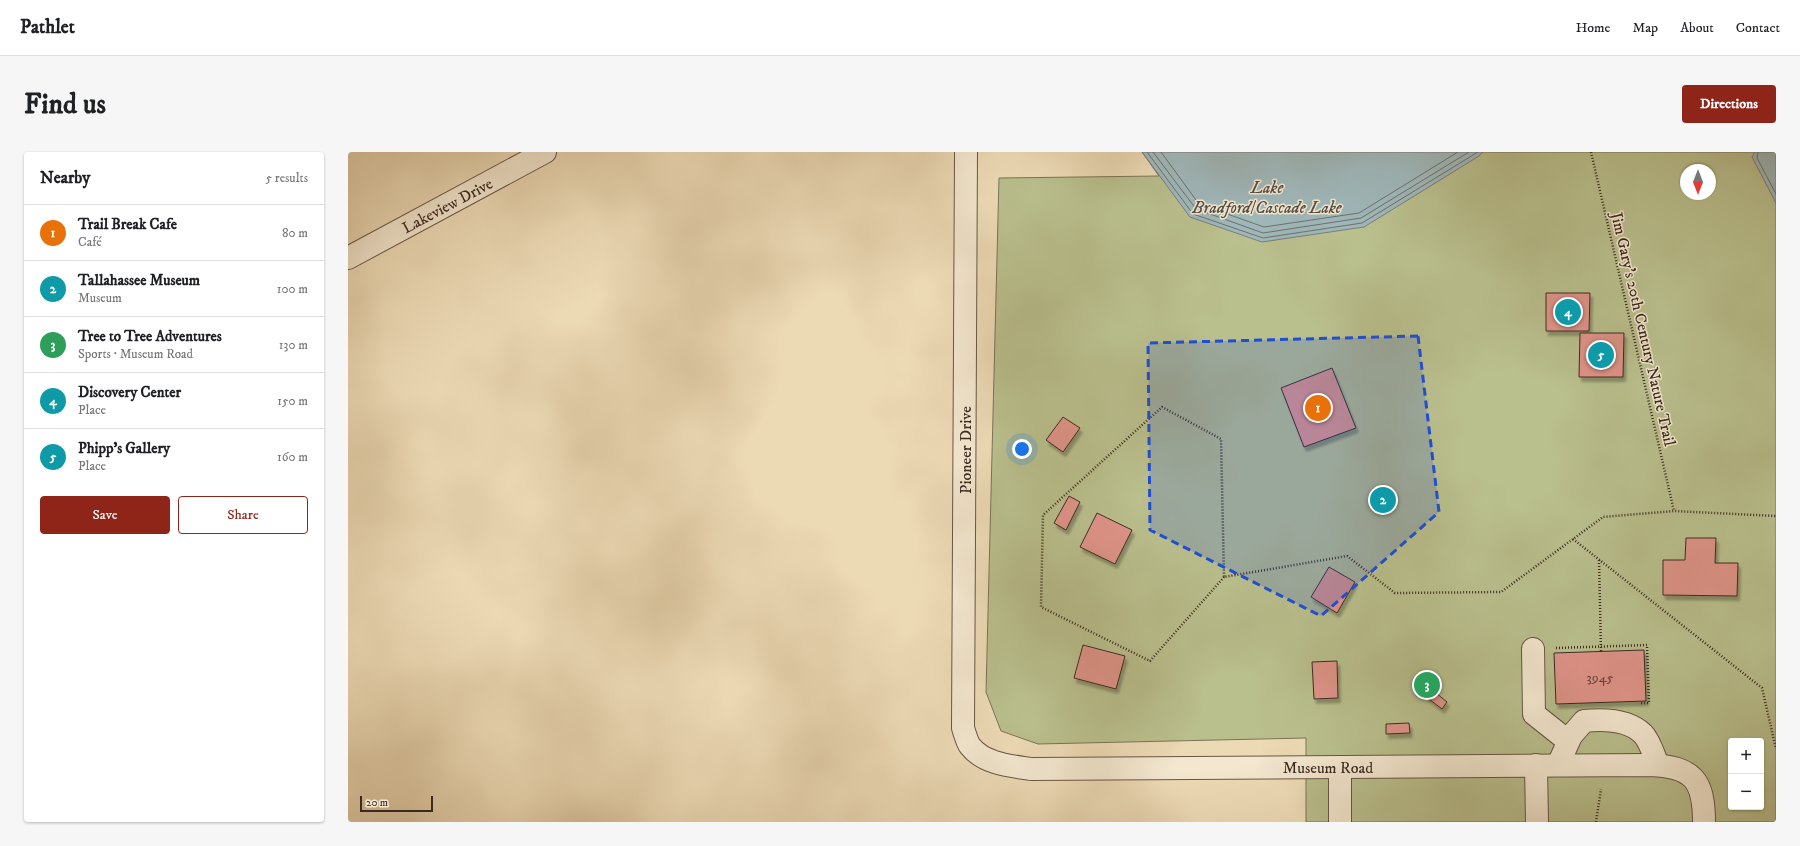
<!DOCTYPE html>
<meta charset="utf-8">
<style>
:root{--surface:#fff;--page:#f6f6f6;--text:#202124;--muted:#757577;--line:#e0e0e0;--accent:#8f2418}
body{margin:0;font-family:"IM FELL DW Pica",serif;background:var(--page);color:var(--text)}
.controls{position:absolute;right:12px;bottom:12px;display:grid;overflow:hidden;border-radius:4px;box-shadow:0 1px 3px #0004}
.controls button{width:36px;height:36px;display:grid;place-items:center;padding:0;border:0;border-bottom:1px solid var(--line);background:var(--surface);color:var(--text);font:20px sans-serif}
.compass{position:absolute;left:1332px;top:12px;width:36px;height:36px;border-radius:50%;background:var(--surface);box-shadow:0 1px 3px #0004;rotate:180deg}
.scale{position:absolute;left:12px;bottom:10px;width:73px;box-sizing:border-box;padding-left:4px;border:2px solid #3c2a21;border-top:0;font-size:11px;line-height:14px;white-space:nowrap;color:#3c2a21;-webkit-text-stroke:3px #f3e7cf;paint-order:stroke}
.you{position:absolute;left:674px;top:297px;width:14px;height:14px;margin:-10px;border:3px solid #fff;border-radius:50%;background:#1a73e8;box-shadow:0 0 0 6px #1a73e833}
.badge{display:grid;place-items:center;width:26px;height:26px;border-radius:50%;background:var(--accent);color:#fff;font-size:13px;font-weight:700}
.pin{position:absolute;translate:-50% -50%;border:2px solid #fff;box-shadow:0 1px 4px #0006}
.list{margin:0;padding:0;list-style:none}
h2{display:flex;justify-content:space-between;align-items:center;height:52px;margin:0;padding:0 16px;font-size:17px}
h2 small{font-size:13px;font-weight:400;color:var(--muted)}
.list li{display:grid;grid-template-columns:26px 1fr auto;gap:12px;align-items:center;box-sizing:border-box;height:56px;padding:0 16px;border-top:1px solid var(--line)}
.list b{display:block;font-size:15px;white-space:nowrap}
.list p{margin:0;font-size:13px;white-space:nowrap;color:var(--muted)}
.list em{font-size:13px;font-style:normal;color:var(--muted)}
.actions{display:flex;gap:8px;padding:12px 16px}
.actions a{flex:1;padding:9px 0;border:1px solid var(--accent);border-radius:4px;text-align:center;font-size:14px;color:var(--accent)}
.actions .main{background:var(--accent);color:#fff}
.map{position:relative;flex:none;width:1428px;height:670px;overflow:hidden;border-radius:4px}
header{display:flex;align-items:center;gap:24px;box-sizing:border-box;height:56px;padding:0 20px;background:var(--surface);border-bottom:1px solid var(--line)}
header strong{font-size:19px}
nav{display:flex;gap:22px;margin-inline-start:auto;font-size:14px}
.intro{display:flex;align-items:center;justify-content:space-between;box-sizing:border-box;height:96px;padding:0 24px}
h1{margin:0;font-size:28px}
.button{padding:10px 18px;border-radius:4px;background:var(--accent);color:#fff;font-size:14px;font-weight:700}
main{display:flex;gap:24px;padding:0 24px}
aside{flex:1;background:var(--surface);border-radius:4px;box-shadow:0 1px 3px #0004}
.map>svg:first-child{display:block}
</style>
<header>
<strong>Pathlet</strong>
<nav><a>Home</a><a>Map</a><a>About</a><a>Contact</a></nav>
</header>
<div class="intro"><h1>Find us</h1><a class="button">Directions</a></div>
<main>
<aside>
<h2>Nearby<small>5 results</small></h2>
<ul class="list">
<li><span class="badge" style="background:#e8710a">1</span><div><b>Trail Break Cafe</b><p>Café</p></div><em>80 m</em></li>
<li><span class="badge" style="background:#0f9aa8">2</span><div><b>Tallahassee Museum</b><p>Museum</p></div><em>100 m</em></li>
<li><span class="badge" style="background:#2e9e5b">3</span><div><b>Tree to Tree Adventures</b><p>Sports · Museum Road</p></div><em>130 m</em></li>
<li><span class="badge" style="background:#0f9aa8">4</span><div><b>Discovery Center</b><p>Place</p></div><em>150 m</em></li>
<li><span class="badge" style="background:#0f9aa8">5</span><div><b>Phipp's Gallery</b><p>Place</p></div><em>160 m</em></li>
</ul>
<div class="actions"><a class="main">Save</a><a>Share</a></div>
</aside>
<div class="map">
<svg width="1428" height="670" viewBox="0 0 1428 670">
<defs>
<filter id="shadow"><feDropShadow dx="2.5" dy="4.5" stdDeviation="1" flood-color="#0004"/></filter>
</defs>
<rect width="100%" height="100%" fill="#ecdab5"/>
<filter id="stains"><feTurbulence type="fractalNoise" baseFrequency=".005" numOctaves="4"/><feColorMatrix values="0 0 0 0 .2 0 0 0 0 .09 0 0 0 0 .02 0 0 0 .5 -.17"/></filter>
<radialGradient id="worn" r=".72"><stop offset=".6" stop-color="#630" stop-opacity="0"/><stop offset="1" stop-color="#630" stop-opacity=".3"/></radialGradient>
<path fill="#b9bf8d" stroke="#7a7457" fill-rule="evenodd" d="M794,0h634v670h-470v-84l-268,6 -37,-13 -15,-39 13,-514 160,-2zM1338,18h24v24h-24zM1383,589h30v66h-30z"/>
<g fill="#9fb7b9" stroke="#777f7c">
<polygon points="794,0 1135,0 1131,4 1016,75 914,90 842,65"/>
<polygon points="1407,0 1428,0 1428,51 1404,5"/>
</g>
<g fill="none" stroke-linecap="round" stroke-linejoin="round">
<g stroke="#6e706d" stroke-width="1">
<polyline points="799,0 845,62 915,86 1014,71 1130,0"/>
<polyline points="805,0 848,57 915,81 1013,66 1121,0"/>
<polyline points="813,0 851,52 916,75 1011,61 1110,0"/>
<polyline points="1410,0 1409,6 1428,42"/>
</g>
</g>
<g fill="#df9489" stroke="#3c2a21" filter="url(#shadow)">
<polygon points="1198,141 1242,141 1241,179 1198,179"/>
<polygon points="1232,181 1276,181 1275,225 1231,225"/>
<polygon points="984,216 1008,276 956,295 933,236"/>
<polygon points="715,265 732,276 715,300 698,288"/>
<polygon points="721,344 732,350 718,378 706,371"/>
<polygon points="749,361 784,378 767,412 732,395"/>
<polygon points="1338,386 1368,386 1367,411 1390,411 1389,444 1315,443 1315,408 1337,408"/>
<polygon points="981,415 1007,430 989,461 963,445"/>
<polygon points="735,493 777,504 768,537 726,526"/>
<polygon points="1296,498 1298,549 1208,552 1206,501"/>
<polygon points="989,509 990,546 966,547 964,510"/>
<polygon points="1083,537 1099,550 1094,557 1077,544"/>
<polygon points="1061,571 1062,581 1038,582 1038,572"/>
</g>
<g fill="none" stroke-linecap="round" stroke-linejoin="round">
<defs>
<g id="minor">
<path d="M618,0l-3,576c2,6 4,14 7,18 14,18 41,20 61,23l620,-4c42,2 53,15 53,57"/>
<polyline points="0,106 197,0"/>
<polyline points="1185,497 1186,562 1220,589"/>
<polyline points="1188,613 1189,670"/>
<path d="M1210,613l13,-29 13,-15c19,-2 44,-2 59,13 7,7 11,22 15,31"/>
<polyline points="992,615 992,670"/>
</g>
</defs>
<use href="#minor" stroke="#685646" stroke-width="24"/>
<g stroke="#3c2a21" stroke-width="2.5" stroke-dasharray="1 2" stroke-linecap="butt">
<polyline points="1243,0 1326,359"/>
<polyline points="1225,387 1414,536 1428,597"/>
<polyline points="1251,408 1253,499"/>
<polyline points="876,425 802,509 693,455 695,363 814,255 873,287 876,425 999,404 1047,441 1153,440 1255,365 1326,359 1428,364"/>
<polyline points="1208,496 1299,493 1301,551 1293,551"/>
<polyline points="1248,670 1253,637"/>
</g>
<use href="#minor" stroke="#f3e7cf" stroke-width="22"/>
</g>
<path fill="#1d4ed8" fill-opacity="0.2" stroke="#1d4ed8" stroke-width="3" stroke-dasharray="8 5" stroke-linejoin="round" d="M1070,184l21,176 -118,104 -171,-86 -2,-187z"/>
<g text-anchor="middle" stroke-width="3" stroke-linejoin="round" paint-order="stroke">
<g font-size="14" fill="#65443b">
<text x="1252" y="530">3945</text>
</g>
<g font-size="16" fill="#3c2a21" stroke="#f3e7cf">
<text transform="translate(99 53) rotate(-28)" y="6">Lakeview Drive</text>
<text transform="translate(1296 177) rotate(77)" y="6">Jim Gary's 20th Century Nature Trail</text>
<text transform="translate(617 298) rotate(-90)" y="6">Pioneer Drive</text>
<text x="980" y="621">Museum Road</text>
</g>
<g font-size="17" font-style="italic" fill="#554d47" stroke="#f3e7cf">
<text x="919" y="41">Lake<tspan x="919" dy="20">Bradford/Cascade Lake</tspan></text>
</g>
</g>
<rect width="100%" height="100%" filter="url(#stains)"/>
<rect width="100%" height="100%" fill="url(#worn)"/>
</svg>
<div class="controls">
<button>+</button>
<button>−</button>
</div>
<svg class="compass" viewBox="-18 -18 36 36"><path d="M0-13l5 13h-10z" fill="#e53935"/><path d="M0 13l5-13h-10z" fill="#757577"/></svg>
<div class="scale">20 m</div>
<div class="you"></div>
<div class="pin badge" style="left:970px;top:256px;background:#e8710a">1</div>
<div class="pin badge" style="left:1035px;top:348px;background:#0f9aa8">2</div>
<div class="pin badge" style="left:1079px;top:533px;background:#2e9e5b">3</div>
<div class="pin badge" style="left:1220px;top:160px;background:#0f9aa8">4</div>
<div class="pin badge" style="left:1253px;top:203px;background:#0f9aa8">5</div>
</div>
</main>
